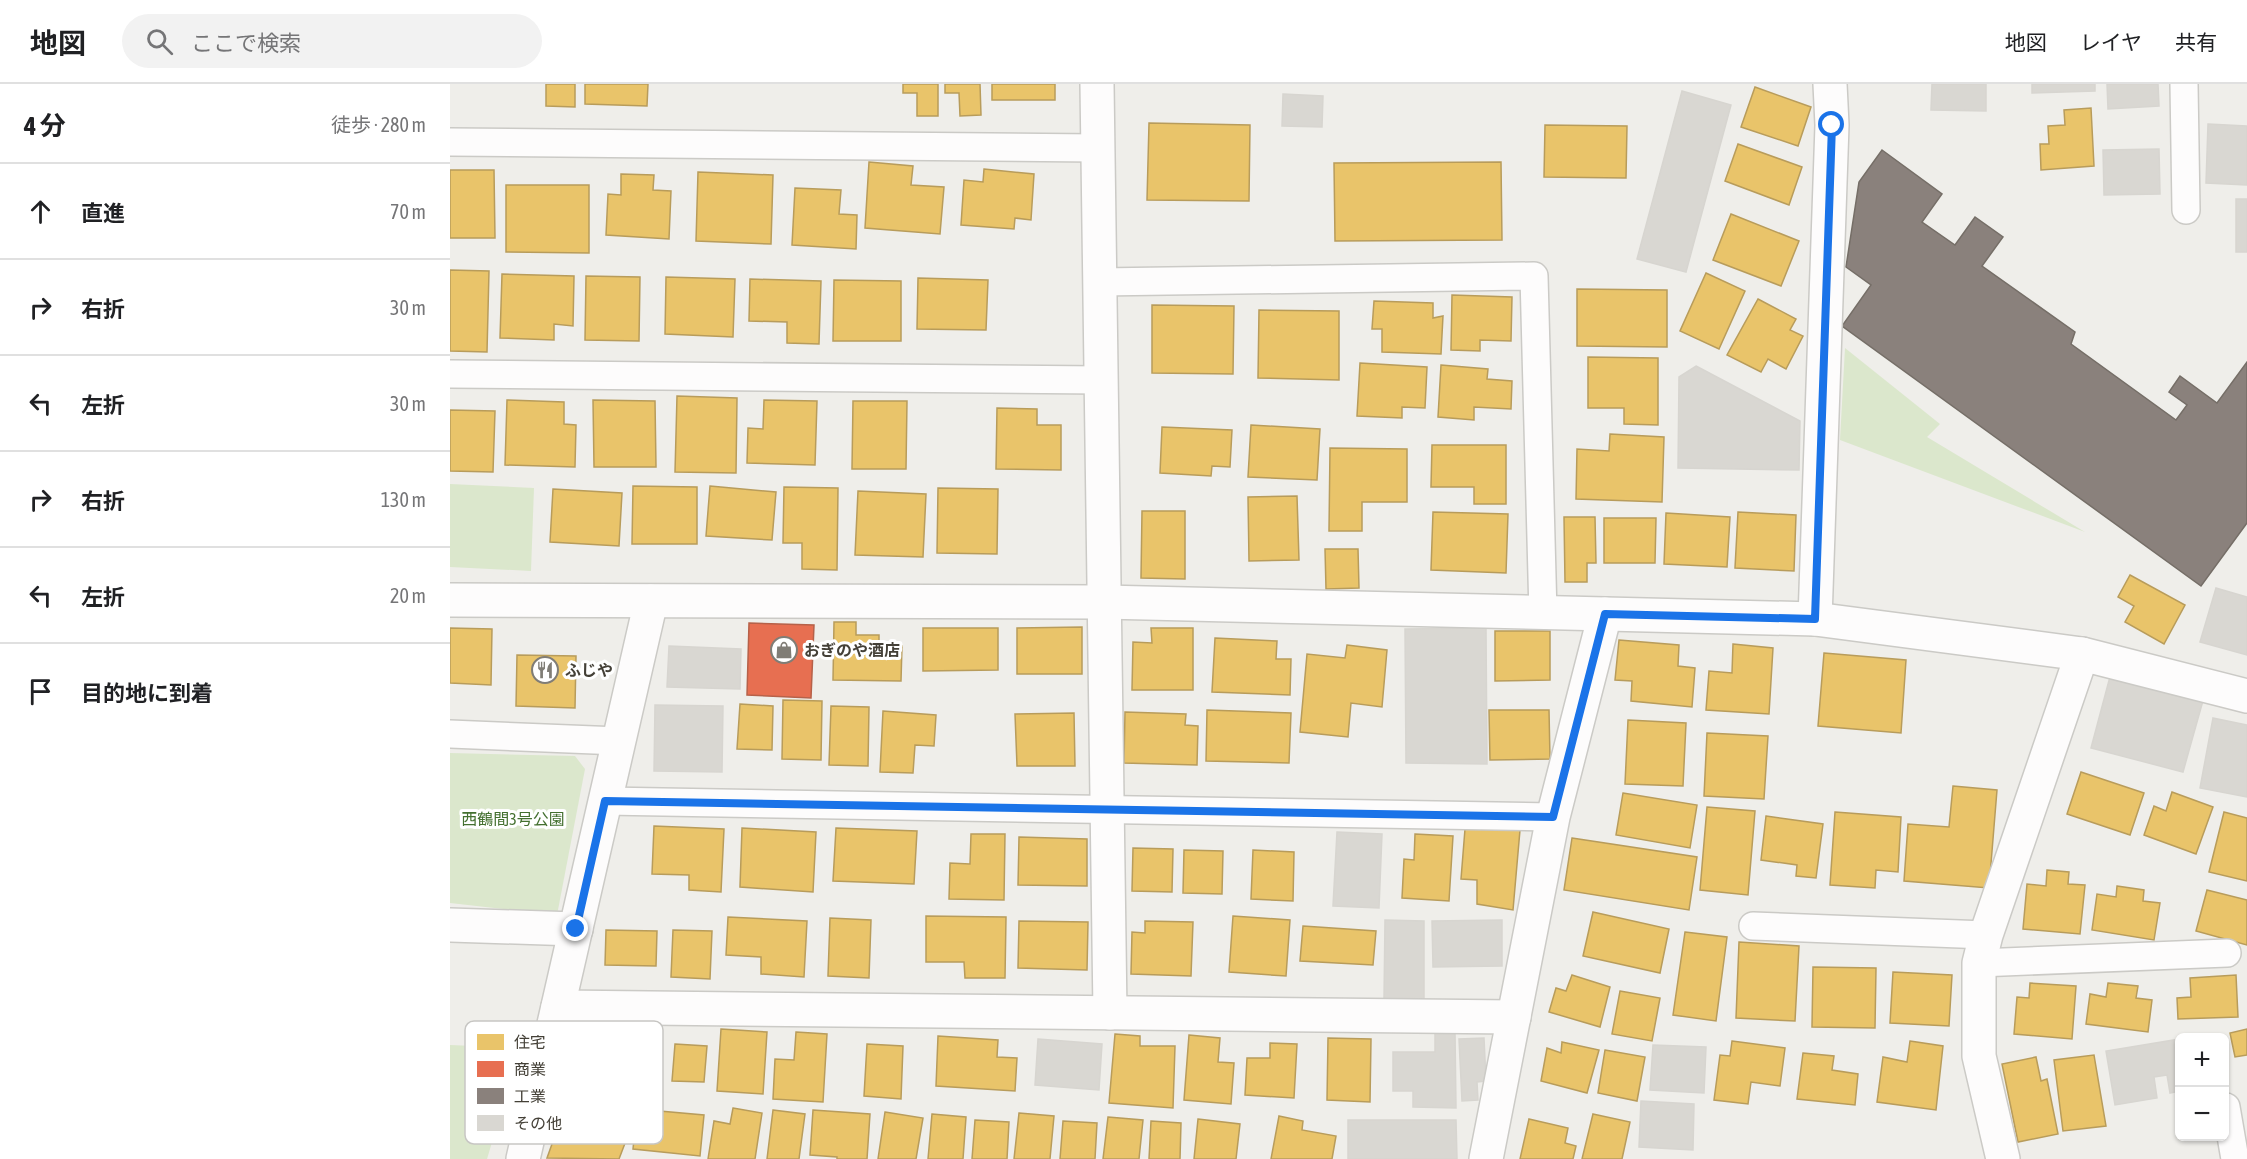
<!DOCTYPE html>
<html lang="ja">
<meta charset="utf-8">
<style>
:root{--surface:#fff;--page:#f2f2f2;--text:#202124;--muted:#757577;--line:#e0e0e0}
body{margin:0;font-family:"Asap Condensed","Noto Sans JP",sans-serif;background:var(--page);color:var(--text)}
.controls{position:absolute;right:18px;bottom:18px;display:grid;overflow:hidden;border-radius:9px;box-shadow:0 2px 4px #0004}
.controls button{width:54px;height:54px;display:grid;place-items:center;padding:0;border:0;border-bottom:2px solid var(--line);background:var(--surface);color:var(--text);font:30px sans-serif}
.stop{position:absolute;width:18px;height:18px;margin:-14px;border:4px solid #1a73e8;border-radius:50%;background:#fff}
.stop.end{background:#1a73e8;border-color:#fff;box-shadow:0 2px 6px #0008}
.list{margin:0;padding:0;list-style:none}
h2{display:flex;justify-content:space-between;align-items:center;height:78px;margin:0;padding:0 24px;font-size:26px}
h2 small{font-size:20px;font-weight:400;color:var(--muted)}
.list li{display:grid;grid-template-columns:39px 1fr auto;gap:18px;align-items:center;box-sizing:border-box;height:96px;padding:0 24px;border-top:2px solid var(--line)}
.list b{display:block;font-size:22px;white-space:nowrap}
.list em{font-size:20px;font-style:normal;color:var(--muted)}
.icon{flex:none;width:33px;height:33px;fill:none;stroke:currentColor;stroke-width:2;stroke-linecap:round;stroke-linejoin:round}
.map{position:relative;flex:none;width:1797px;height:1075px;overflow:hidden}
header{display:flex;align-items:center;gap:36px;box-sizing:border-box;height:84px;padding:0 30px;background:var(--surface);border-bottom:2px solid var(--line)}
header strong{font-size:28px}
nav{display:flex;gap:33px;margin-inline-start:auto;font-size:21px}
.search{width:420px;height:54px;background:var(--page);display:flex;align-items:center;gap:15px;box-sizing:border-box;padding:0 21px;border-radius:33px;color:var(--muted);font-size:22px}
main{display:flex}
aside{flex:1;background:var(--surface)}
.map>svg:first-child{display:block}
</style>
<header>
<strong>地図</strong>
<div class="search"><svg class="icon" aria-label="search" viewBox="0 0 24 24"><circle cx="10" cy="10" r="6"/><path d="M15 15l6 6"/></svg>ここで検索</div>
<nav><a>地図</a><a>レイヤ</a><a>共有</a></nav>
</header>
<main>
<aside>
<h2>4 分<small>徒歩 · 280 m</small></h2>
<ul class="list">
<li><svg class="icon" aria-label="ahead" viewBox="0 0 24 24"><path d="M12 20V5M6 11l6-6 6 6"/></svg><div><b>直進</b></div><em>70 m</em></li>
<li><svg class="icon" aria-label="right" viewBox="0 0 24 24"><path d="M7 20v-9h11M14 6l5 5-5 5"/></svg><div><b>右折</b></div><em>30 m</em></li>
<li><svg class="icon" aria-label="left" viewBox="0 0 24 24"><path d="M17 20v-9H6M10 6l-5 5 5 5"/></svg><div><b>左折</b></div><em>30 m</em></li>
<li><svg class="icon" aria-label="right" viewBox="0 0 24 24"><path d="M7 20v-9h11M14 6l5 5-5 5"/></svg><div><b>右折</b></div><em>130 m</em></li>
<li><svg class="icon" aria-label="left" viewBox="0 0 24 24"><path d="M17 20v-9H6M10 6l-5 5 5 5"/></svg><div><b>左折</b></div><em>20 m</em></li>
<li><svg class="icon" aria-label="arrive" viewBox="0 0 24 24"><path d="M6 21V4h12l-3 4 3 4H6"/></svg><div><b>目的地に到着</b></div></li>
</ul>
</aside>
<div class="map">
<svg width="1797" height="1075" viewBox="0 0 1797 1075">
<rect width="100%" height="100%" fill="#efeeea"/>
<g fill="#dbe7cc">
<polygon points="1395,264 1490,340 1477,353 1635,448 1390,356"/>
<polygon points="0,400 84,404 81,487 0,483"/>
<polygon points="0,669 125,672 135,685 107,831 0,819"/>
<polygon points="0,961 70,964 37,1075 0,1075"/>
</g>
<g fill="#e9c46a" stroke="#b89c5b" stroke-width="1.5">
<polygon points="96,0 125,0 125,23 96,22"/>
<polygon points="135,0 198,0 197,22 135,20"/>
<polygon points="453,0 488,0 488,32 467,32 467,9 453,9"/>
<polygon points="495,0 530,0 531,31 510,32 509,9 495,9"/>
<rect x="542" y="0" width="63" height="16"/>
<polygon points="1305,3 1361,23 1348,62 1291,43"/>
<polygon points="1641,24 1644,82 1591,86 1590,60 1599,60 1598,42 1615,41 1614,26"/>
<polygon points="699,39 800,41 799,117 697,116"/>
<polygon points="1095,41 1177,42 1176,94 1094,93"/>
<polygon points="1288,60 1352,83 1339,121 1275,97"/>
<polygon points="419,78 463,82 461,101 494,103 490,150 415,144"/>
<polygon points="1051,78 1052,156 885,157 884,79"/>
<polygon points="534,85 584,90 581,136 565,134 564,145 511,141 514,96 533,98"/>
<polygon points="0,86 44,86 45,154 0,154"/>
<polygon points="248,88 323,91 321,160 246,157"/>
<polygon points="171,90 204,91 203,106 221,107 219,155 156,151 158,110 171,111"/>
<polygon points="56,101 139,101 139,169 56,168"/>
<polygon points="345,104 391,106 389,130 407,131 406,165 342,161"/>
<polygon points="1281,130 1349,157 1331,202 1263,176"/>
<polygon points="0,186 39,187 37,268 0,267"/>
<polygon points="1256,189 1295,207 1269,265 1230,247"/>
<polygon points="52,190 124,192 123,242 104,240 104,256 50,254"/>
<polygon points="136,192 190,193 189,257 135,256"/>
<polygon points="216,193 285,195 283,253 215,250"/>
<polygon points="468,194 538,196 536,246 467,245"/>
<polygon points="300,195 371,197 369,260 337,259 337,238 299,237"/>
<polygon points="384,196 451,197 451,257 383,257"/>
<polygon points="1127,205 1217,206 1217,263 1127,262"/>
<polygon points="1002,211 1062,213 1061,257 1030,256 1030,267 1001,266"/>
<polygon points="1308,215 1346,235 1340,246 1353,252 1336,285 1318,275 1311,288 1277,271"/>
<polygon points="924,217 983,219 983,234 993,232 991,270 932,268 932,245 922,245"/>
<polygon points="702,221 784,222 783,290 702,289"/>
<polygon points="809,226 889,227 889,296 808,294"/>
<polygon points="1138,273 1208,274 1208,341 1174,340 1174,324 1138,324"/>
<polygon points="910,279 977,283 975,324 952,323 952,334 907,332"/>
<polygon points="991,281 1038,285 1037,295 1062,297 1061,325 1024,323 1024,336 988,333"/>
<polygon points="227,312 287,314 286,389 225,388"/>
<polygon points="57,316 114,318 114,340 126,341 125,383 55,381"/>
<polygon points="143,316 205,317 206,383 144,383"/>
<polygon points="314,316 367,317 365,381 297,379 298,344 313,345"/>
<polygon points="403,317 457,317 456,385 402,385"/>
<polygon points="547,324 587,325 587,341 611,341 611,386 546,385"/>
<polygon points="0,326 45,327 43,388 0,387"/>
<polygon points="801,341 870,345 867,396 798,393"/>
<polygon points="712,343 782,346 780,383 762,382 761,392 710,389"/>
<polygon points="1160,350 1214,353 1212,418 1126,415 1127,365 1159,367"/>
<polygon points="982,361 1056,361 1056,420 1024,420 1024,403 981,403"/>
<polygon points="880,364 957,365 957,418 912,418 912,447 879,447"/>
<polygon points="183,402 247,403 247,460 182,460"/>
<polygon points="260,402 326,408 322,456 256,452"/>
<polygon points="334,403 388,404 387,486 352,485 352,459 333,459"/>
<polygon points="488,404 548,405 547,470 487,469"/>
<polygon points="103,405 172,409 169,462 100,458"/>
<polygon points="408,407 476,410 473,473 405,471"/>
<polygon points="847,412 849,476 799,477 798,413"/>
<polygon points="692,427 735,427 735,495 691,494"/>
<polygon points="983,428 1058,430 1056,489 981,486"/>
<polygon points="1288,428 1346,431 1344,487 1285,484"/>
<polygon points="1216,429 1280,433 1277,483 1214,480"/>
<polygon points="1114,433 1145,433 1146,479 1137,479 1137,498 1115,498"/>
<polygon points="1154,434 1206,434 1205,479 1154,479"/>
<polygon points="875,465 908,465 909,504 876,505"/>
<polygon points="1680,491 1735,521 1714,560 1675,538 1684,522 1668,513"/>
<polygon points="384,538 406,538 406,551 429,551 429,562 452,562 451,597 383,596"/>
<polygon points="632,543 632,590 567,590 567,544"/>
<polygon points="0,544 42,545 41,601 0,599"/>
<polygon points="473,544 548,544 548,586 473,587"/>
<polygon points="701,544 743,544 743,606 682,606 683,558 702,559"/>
<polygon points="1045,547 1100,547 1100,596 1045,597"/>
<polygon points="765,554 827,557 826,575 841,575 840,611 762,608"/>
<polygon points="1169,556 1229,561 1228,582 1245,584 1242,623 1181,617 1182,597 1165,596"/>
<polygon points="1283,560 1323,564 1319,630 1256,626 1259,587 1282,589"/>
<polygon points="897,561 937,566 932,623 901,619 898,653 850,648 857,570 895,574"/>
<polygon points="1374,569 1456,576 1451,649 1368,642"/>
<polygon points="67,571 126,572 125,624 66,622"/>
<polygon points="333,616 372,617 371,676 332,675"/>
<polygon points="290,620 323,622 322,666 287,665"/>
<polygon points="381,622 419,623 418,682 379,681"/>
<polygon points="757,626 841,629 839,679 756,677"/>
<polygon points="1039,626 1099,626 1100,675 1040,676"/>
<polygon points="433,627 486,631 484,662 465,661 463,689 430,688"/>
<polygon points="675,628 736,630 735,641 748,642 747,681 674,679"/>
<polygon points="624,629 625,682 567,682 565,630"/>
<polygon points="1178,636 1236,639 1233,702 1175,700"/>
<polygon points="1257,649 1318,652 1314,715 1254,712"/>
<polygon points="1631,688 1694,709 1680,751 1617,730"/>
<polygon points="1503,702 1547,706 1539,804 1454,797 1458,740 1499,743"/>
<polygon points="1722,708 1763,723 1746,770 1694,751 1704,722 1716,727"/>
<polygon points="1173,709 1247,721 1240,764 1166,751"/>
<polygon points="1257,723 1305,727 1298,811 1250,806"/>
<polygon points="1385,728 1451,733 1448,788 1426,786 1425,804 1380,801"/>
<polygon points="1774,728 1797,734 1797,797 1759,788"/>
<polygon points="1316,732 1373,740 1366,794 1346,792 1347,781 1311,776"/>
<polygon points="204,742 274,745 271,808 239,806 239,791 202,790"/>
<polygon points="292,744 366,748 363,808 290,803"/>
<polygon points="386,744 467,747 464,800 383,797"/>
<polygon points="1015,745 1070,746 1063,826 1027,820 1027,796 1011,795"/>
<polygon points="521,750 555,750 554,816 499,815 500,779 520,780"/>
<polygon points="965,750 1003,752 999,817 952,814 954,775 964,776"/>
<polygon points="569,753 637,755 637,802 568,801"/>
<polygon points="1122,754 1247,773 1239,826 1114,806"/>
<polygon points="683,764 723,765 722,808 682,807"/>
<polygon points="734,766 773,767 772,810 733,809"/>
<polygon points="803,766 844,768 843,817 801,815"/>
<polygon points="1597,786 1619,788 1618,800 1635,801 1630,850 1573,845 1577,800 1596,802"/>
<polygon points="1667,802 1694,806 1693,817 1710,819 1704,856 1642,846 1647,810 1666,813"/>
<polygon points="1757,806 1797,816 1797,861 1746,847"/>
<polygon points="1143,828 1219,845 1210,889 1133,872"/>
<polygon points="476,832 556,833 555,894 515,894 514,878 476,878"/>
<polygon points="783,832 840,836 836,892 779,888"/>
<polygon points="278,833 357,837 354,893 311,890 311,873 276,871"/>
<polygon points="380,834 421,836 419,894 378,892"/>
<polygon points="569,837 638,838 637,886 568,884"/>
<polygon points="695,837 743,838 741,892 681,890 682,848 695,849"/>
<polygon points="853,842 926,847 923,881 850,877"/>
<polygon points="156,846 207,847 206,882 155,881"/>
<polygon points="223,846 262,847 260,895 221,893"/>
<polygon points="1235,848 1277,853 1266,937 1223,931"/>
<polygon points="1289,858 1349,862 1345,937 1286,934"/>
<polygon points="1363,883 1426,884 1425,944 1362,943"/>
<polygon points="1443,888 1502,891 1499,942 1440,939"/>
<polygon points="1122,891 1160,903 1150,943 1099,928 1106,904 1116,907"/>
<polygon points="1786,891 1788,933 1728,935 1727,914 1741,913 1740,894"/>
<polygon points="1580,899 1626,902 1622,955 1564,950 1567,913 1579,914"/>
<polygon points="1658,899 1688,902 1686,914 1702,916 1698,948 1636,940 1640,910 1656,913"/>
<polygon points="1170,907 1210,914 1202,957 1162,950"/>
<polygon points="271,945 317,948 313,1010 267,1007"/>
<polygon points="1797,945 1797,971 1785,973 1780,949"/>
<polygon points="346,948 377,950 373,1018 323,1015 325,975 344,976"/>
<polygon points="665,950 690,952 690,962 725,962 723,1024 659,1019"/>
<polygon points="739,951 770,954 768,978 784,979 781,1020 734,1016"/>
<polygon points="488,952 548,956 547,973 567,974 565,1007 486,1002"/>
<polygon points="878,954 921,955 920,1018 877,1016"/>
<polygon points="1282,957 1335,964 1330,1002 1301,998 1298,1020 1264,1016 1270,971 1280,972"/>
<polygon points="1460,957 1493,962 1486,1026 1427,1018 1433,973 1457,978"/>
<polygon points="1112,958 1149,966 1137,1009 1091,997 1097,964 1111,969"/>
<polygon points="820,959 847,960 844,1014 795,1011 797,974 820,974"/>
<polygon points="225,960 257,962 254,998 222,997"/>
<polygon points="417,960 453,962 451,1015 414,1012"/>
<polygon points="1155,966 1195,973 1187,1017 1148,1009"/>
<polygon points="1353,969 1384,972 1382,986 1408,990 1405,1021 1347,1015"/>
<polygon points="1644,971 1656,1042 1613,1047 1604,976"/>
<polygon points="1586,973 1591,997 1597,995 1608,1050 1568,1058 1552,980"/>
<polygon points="127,1024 157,1035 154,1045 177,1054 169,1075 97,1074 112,1032 123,1036"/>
<polygon points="283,1024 312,1029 305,1075 258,1075 264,1037 280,1040"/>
<polygon points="187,1025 254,1031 250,1072 183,1065"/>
<polygon points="323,1026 355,1030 349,1075 317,1075"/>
<polygon points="363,1026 420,1030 417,1075 387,1075 387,1073 360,1071"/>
<polygon points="435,1028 473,1034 466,1075 428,1075"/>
<polygon points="569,1029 604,1032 600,1075 564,1075"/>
<polygon points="482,1030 516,1033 513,1075 478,1075"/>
<polygon points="1143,1030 1180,1038 1172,1075 1132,1075"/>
<polygon points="829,1032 853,1037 852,1046 886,1052 882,1075 821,1075"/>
<polygon points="658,1033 693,1036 689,1075 653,1075"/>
<polygon points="748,1035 790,1040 786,1075 744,1075"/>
<polygon points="1079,1035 1118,1044 1115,1059 1126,1062 1123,1075 1070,1075"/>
<polygon points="525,1036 559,1038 557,1075 522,1075"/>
<polygon points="613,1037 647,1039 645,1075 610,1075"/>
<polygon points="701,1037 731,1039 730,1075 699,1075"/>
</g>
<polygon fill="#e76f51" stroke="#b66149" stroke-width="1.5" points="299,539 364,541 361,614 297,611"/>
<polygon fill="#8a817c" stroke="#756e67" stroke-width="1.5" points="1432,66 1492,110 1472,138 1505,161 1525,133 1553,153 1532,182 1625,248 1621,260 1726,336 1737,321 1719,308 1730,292 1767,319 1797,278 1797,439 1751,502 1392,242 1421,201 1396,183 1409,98"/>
<g fill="#d9d7d2" stroke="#d7d5d0" stroke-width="1.5">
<polygon points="1482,0 1536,0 1536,27 1481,26"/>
<polygon points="1582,0 1645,0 1645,7 1582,9"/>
<polygon points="1657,0 1708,0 1709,22 1658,25"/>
<polygon points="1232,7 1281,21 1236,188 1187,175"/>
<polygon points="833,10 873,12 872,43 832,42"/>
<polygon points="1758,40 1797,42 1797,101 1756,99"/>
<polygon points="1709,65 1710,110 1654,111 1653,66"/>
<rect x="1786" y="115" width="11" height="53"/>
<polygon points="1246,282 1350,337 1349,386 1228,384 1229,293"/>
<polygon points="1766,504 1797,513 1797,571 1750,558"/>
<polygon points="1036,544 1037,680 956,679 955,545"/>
<polygon points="219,562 291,565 290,605 217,603"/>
<polygon points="1661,589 1754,613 1733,688 1641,664"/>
<polygon points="205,621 273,622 272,688 204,687"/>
<polygon points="1763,634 1797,641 1797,713 1750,704"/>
<polygon points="887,748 932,750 929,824 883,822"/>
<polygon points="935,836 974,837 974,917 934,916"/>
<polygon points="1052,836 1052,882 983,883 982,837"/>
<polygon points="985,947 1005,947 1006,1024 963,1023 963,1007 943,1007 943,968 985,968"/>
<polygon points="1034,954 1036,997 1027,998 1028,1016 1012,1017 1009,955"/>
<polygon points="588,955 652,960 649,1006 585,1001"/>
<polygon points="1730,955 1730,1007 1720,1009 1717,991 1704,993 1707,1014 1665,1021 1656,967"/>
<polygon points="1203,961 1256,963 1254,1009 1200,1006"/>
<polygon points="1191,1017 1244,1020 1243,1066 1189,1063"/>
<polygon points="898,1036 1006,1036 1007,1075 898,1075"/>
</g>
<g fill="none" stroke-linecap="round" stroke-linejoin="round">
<defs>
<g id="service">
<polyline points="1734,0 1736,126"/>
<polyline points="0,58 648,64"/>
<polyline points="649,198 1084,192 1093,530"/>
<polyline points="0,290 651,296"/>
<polyline points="0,650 169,657"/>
<polyline points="155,717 1103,733"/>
<polyline points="1303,842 1536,851"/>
<polyline points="1529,879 1777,869"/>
<polyline points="1776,1023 1785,1075"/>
</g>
<g id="minor">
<polyline points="647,0 660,929"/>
<polyline points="0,516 654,518 1365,535 1632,570 1797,612"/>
<polyline points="1365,535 1382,41 1380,0"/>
<polyline points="0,841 126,845"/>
<polyline points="108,923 1064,933"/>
<polyline points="73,1075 201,517"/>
<polyline points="1036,1075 1103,733 1155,530"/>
<polyline points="1553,1075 1529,972 1529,879 1536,851 1632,570"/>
</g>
</defs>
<use href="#service" stroke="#cbcac6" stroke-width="30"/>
<use href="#minor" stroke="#cbcac6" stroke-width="36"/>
<use href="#service" stroke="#fdfcfc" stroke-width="27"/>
<use href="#minor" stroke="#fdfcfc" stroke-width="33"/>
</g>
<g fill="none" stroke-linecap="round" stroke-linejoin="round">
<polyline stroke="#1a73e8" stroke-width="8" points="126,845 155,717 1103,733 1155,530 1365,535 1382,41"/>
</g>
<defs>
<symbol id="shop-ring" viewBox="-11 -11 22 22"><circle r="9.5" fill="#fff" stroke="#807d76" stroke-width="1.5"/><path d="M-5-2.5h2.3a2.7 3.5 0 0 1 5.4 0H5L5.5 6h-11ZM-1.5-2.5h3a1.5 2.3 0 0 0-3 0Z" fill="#807d76"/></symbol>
<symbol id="restaurant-ring" viewBox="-11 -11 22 22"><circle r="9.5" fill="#fff" stroke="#807d76" stroke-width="1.5"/><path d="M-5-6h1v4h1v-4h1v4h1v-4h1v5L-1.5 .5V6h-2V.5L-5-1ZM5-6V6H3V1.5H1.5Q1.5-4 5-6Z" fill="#807d76"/></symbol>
</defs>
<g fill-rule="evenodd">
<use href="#shop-ring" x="319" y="551" width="30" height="30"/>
<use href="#restaurant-ring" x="80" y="571" width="30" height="30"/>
</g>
<g text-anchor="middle" stroke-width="6" stroke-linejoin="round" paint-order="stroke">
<g font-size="16" font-weight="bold" fill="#444037" stroke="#fff" text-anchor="start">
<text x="354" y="572">おぎのや酒店</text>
<text x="115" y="592">ふじや</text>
</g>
<g font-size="16" fill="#447030" stroke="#fff">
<text x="63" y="741">西鶴間3号公園</text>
</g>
</g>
<rect x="15" y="937" width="198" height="123" rx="9" fill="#fff" stroke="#c7c6c3" stroke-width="1.5"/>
<rect x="27" y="950" width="27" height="16" fill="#e9c46a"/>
<rect x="27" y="977" width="27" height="16" fill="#e76f51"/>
<rect x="27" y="1004" width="27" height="16" fill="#8a817c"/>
<rect x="27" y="1031" width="27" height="16" fill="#d9d7d2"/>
<g font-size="16" fill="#444037">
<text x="64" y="964">住宅</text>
<text x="64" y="991">商業</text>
<text x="64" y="1018">工業</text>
<text x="64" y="1045">その他</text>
</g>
</svg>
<div class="controls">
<button>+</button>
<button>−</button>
</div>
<div class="stop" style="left:1382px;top:41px"></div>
<div class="stop end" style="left:126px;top:845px"></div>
</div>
</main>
